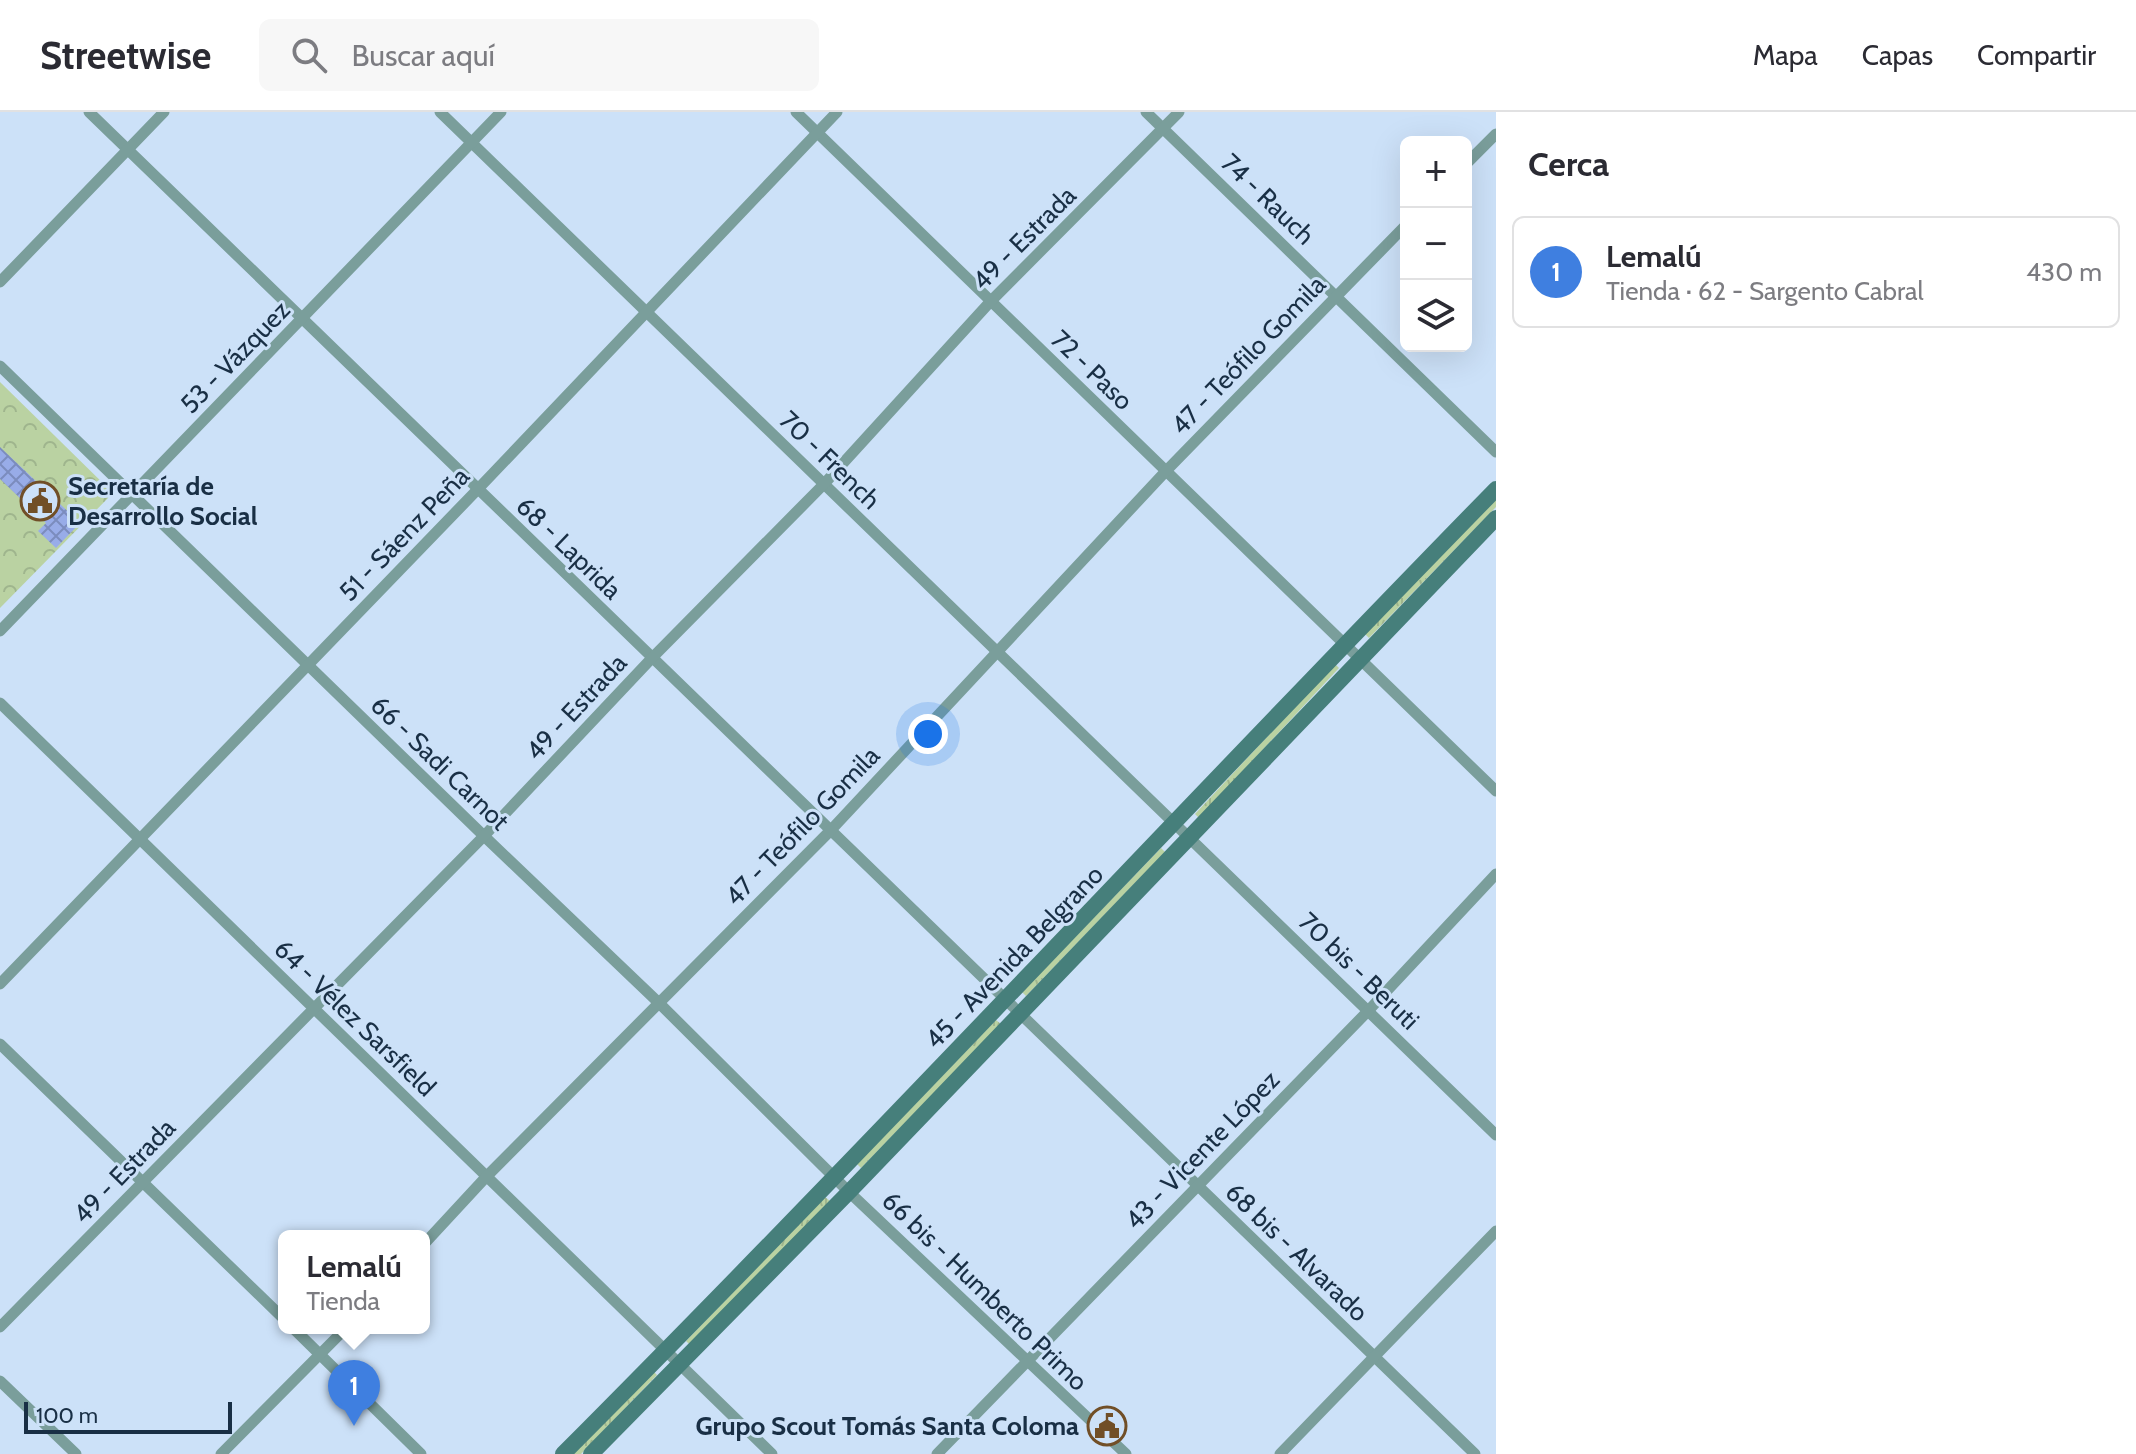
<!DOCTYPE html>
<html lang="es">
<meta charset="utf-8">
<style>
:root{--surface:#fff;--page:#f7f7f7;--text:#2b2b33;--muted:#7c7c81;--line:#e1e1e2;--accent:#714f27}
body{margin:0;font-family:Cabin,sans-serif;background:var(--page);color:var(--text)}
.controls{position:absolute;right:24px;top:24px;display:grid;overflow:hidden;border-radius:12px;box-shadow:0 8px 32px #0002}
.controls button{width:72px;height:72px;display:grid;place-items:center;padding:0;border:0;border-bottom:2px solid var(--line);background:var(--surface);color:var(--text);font:40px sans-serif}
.scale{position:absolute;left:24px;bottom:20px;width:208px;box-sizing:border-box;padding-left:8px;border:4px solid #192f45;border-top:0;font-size:22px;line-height:28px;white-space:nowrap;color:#192f45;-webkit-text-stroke:6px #cce1f8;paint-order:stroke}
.you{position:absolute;left:928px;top:622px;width:28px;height:28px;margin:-20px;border:6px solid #fff;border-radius:50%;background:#1a73e8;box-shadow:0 0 0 12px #1a73e833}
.badge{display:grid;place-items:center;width:52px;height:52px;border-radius:50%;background:var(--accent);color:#fff;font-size:26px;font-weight:700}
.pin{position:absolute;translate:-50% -66px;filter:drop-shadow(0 2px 4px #0008)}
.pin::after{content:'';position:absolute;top:42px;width:28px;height:24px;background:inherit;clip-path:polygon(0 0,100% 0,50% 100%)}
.popup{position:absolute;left:278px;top:1118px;width:152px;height:104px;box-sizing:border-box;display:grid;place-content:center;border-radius:12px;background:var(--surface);filter:drop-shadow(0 2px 6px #0005);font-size:26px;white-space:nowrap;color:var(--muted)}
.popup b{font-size:30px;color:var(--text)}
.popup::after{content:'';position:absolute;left:50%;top:100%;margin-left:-16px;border:16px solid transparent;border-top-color:var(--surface)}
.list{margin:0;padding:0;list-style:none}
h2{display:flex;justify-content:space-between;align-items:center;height:104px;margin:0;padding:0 32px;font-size:34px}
h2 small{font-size:26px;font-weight:400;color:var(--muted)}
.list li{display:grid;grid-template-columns:52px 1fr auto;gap:24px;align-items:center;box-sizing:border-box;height:112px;margin:0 16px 16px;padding:0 16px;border:2px solid var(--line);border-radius:12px}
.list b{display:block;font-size:30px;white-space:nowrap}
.list p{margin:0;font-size:26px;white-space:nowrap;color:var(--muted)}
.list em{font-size:26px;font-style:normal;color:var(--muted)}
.icon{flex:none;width:44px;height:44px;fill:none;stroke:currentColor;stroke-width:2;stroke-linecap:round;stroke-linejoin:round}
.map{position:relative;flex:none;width:1496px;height:1342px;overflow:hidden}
header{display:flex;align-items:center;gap:48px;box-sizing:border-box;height:112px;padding:0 40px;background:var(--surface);border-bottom:2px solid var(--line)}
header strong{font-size:38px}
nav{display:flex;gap:44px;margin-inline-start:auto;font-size:28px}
.search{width:560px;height:72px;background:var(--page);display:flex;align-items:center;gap:20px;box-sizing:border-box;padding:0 28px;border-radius:12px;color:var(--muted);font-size:30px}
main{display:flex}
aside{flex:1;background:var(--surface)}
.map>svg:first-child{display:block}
</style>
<header>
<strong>Streetwise</strong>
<div class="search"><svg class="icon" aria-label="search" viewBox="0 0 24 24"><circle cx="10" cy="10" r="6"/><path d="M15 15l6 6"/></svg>Buscar aquí</div>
<nav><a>Mapa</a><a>Capas</a><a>Compartir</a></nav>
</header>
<main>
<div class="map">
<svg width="1496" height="1342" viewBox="0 0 1496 1342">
<defs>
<pattern id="grass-tufts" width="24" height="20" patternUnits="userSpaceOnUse" patternTransform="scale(2)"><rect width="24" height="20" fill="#bad2a2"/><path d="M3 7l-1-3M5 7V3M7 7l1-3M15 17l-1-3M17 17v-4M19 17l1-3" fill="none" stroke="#9fb58d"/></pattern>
<pattern id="park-crowns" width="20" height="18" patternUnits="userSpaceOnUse" patternTransform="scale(2)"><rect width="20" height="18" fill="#bad2a2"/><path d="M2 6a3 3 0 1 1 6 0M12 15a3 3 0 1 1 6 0" fill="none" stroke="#9fb58d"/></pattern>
<pattern id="building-cross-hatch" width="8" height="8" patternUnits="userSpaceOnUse" patternTransform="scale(2)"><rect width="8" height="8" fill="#98ace8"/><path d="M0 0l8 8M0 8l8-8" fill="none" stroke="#7b8cbe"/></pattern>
</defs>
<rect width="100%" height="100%" fill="#cce1f8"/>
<g fill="url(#grass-tufts)">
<polygon points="1496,386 1496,395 1369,526 1365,522"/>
<polygon points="1335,552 1339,556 1199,706 1195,702"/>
<polygon points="1161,736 1165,740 1026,884 1022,880"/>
<polygon points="996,908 1001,912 861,1056 857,1052"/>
<polygon points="825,1085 830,1089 690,1233 686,1229"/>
<polygon points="653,1259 657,1263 581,1342 573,1342"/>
</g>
<polygon fill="url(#park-crowns)" points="0,270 113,381 0,496"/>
<polygon fill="url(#building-cross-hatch)" points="0,335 80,411 56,436 38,419 46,411 0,367"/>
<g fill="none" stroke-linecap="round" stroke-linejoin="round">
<g stroke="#7a9e9b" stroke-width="11">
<polyline points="89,0 1475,1342"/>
<polyline points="440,0 1496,1023"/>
<polyline points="796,0 1496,679"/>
<polyline points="1146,0 1496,340"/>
<polyline points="1466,52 1496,22"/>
<polyline points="0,170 164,0"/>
<polyline points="0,254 484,724 659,891 849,1080 1126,1342"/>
<polyline points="0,519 501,0"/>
<polyline points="0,591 772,1342"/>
<polyline points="0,872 477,378 837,0"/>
<polyline points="0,932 284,1207"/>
<polyline points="424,1132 486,1065 831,718 1166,359 1406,113"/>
<polyline points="0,1215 484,724 651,547 824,372 990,190 1179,0"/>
<polyline points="293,1216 421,1342"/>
<polyline points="0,1269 76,1342"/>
<polyline points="221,1342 346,1216"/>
<polyline points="937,1342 1368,899 1496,762"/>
<polyline points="1280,1342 1496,1119"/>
</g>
<g stroke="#467f7b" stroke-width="16">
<path d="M563,1342c316,-317 620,-645 933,-965"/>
<polyline points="591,1342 849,1080 1496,406"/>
</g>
</g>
<defs>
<symbol id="civic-ring" viewBox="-11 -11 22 22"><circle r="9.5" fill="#cce1f8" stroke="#714f27" stroke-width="1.5"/><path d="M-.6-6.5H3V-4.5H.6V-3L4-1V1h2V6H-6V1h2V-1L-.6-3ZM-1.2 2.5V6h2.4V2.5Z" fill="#714f27"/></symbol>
</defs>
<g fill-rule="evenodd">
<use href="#civic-ring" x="18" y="367" width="44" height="44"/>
<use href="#civic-ring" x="1085" y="1292" width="44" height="44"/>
</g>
<g text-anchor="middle" stroke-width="6" stroke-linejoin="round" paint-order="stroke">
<g font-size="26" fill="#192f45" stroke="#cce1f8">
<text transform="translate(1268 87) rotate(44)" y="9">74 - Rauch</text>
<text transform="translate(1024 126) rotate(-45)" y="9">49 - Estrada</text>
<text transform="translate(1248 243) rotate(-46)" y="9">47 - Teófilo Gomila</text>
<text transform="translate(235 245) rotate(-46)" y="9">53 - Vázquez</text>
<text transform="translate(1092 258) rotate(44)" y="9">72 - Paso</text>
<text transform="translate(830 348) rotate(44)" y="9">70 - French</text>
<text transform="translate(404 422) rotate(-46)" y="9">51 - Sáenz Peña</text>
<text transform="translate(569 436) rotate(44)" y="9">68 - Laprida</text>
<text transform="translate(576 595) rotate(-47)" y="9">49 - Estrada</text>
<text transform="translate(440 651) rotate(44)" y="9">66 - Sadi Carnot</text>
<text transform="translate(802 714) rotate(-46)" y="9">47 - Teófilo Gomila</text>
<text transform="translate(1014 845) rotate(-46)" y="9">45 - Avenida Belgrano</text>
<text transform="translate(1359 859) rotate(44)" y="9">70 bis - Beruti</text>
<text transform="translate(355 906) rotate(44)" y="9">64 - Vélez Sarsfield</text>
<text transform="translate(1202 1038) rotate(-46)" y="9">43 - Vicente López</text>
<text transform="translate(124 1059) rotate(-46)" y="9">49 - Estrada</text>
<text transform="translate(1297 1140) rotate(44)" y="9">68 bis - Alvarado</text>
<text transform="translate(985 1179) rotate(44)" y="9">66 bis - Humberto Primo</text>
</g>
<g font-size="26" font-weight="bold" fill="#192f45" stroke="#cce1f8" text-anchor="start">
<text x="68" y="383">Secretaría de<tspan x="68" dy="30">Desarrollo Social</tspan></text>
<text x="1079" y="1323" text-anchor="end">Grupo Scout Tomás Santa Coloma</text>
</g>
</g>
</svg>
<div class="controls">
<button>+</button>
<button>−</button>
<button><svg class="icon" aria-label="layers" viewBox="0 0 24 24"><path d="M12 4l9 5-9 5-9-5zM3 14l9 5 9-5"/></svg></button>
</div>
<div class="scale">100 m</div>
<div class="you"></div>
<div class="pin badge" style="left:354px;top:1314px;background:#3f7fe0">1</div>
<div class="popup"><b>Lemalú</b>Tienda</div>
</div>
<aside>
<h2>Cerca<small></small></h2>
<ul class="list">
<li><span class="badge" style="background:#3f7fe0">1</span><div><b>Lemalú</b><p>Tienda · 62 - Sargento Cabral</p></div><em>430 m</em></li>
</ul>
</aside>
</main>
